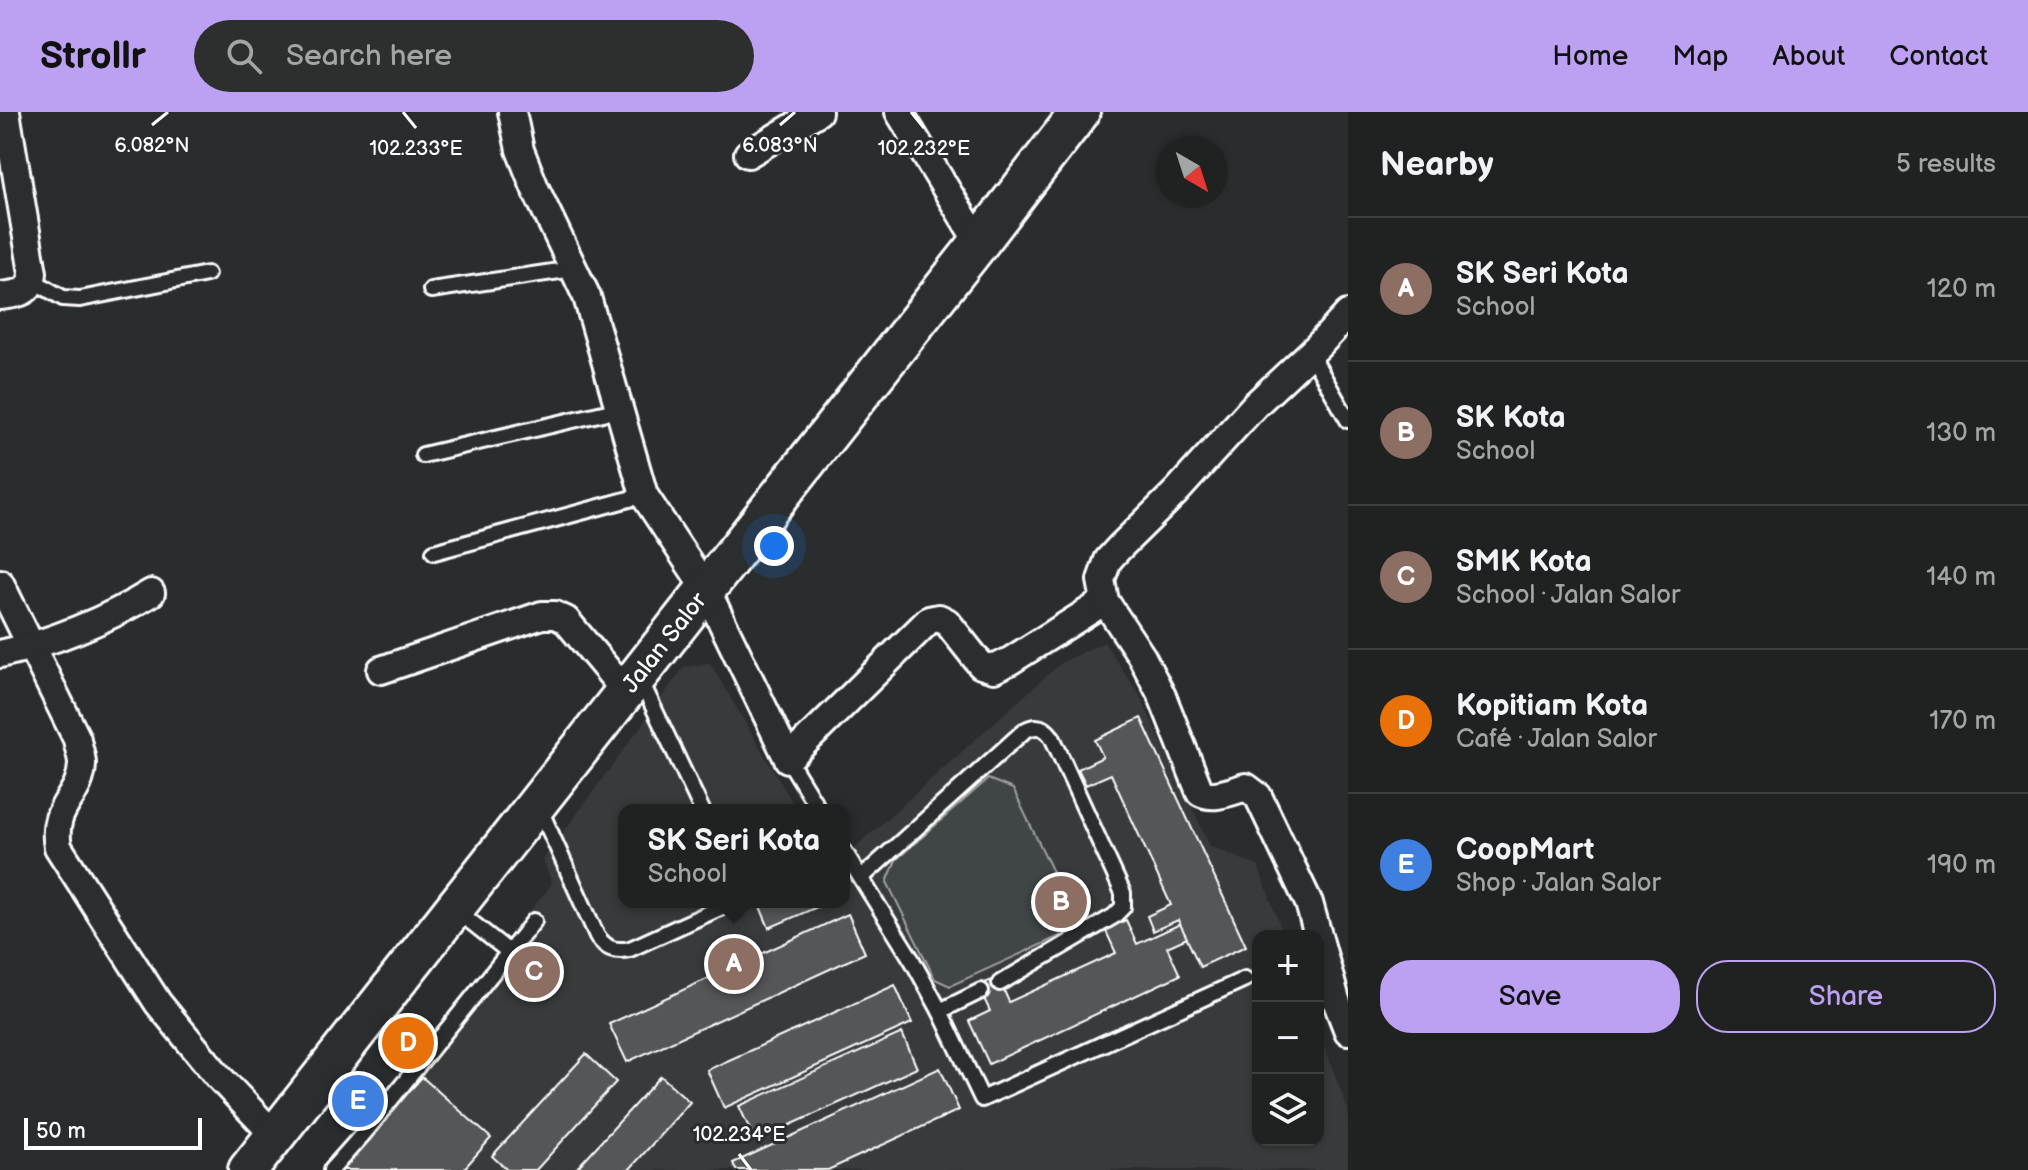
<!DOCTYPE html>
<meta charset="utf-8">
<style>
:root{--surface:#202222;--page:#2d2f2f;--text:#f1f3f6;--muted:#a2a4a5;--line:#3d3f40;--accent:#bca0f2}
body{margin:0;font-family:"Balsamiq Sans",sans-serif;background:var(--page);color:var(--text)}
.controls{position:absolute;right:24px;bottom:24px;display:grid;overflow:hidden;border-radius:16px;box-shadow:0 2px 6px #0004}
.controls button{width:72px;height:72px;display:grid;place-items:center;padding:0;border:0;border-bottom:2px solid var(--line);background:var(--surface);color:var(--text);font:40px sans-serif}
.compass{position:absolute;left:1156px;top:24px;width:72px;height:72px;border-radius:50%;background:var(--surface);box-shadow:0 2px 6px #0004;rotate:141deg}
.scale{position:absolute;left:24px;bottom:20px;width:178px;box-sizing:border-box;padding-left:8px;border:4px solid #fff;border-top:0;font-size:22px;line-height:28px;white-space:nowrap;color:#fff;-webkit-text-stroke:6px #2a2d2e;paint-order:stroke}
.you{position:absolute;left:774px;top:434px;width:28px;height:28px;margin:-20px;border:6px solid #fff;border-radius:50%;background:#1a73e8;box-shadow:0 0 0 12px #1a73e833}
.badge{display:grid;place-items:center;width:52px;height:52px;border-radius:50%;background:var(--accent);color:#fff;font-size:26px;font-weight:700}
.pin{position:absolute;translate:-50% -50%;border:4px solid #fff;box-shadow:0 2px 8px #0006}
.popup{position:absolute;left:618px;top:692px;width:232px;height:104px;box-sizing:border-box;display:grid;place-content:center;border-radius:16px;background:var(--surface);filter:drop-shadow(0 2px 6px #0005);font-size:26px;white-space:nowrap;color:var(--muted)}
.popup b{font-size:30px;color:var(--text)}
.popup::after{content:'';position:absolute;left:50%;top:100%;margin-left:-16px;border:16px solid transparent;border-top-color:var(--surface)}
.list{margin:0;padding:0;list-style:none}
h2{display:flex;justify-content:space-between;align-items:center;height:104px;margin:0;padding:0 32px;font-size:34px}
h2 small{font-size:26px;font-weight:400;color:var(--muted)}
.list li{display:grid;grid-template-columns:52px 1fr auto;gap:24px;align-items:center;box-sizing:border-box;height:144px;padding:0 32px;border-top:2px solid var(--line)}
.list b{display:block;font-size:30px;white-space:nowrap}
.list p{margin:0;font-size:26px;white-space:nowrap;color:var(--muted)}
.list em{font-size:26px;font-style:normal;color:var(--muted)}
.actions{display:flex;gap:16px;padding:24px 32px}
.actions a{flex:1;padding:18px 0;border:2px solid var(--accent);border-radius:32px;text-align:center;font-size:28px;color:var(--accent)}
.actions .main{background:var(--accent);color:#111}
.icon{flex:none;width:44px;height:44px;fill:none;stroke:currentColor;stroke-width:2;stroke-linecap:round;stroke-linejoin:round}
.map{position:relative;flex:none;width:1348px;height:1058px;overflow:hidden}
header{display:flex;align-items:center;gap:48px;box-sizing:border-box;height:112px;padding:0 40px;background:var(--accent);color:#111}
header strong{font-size:38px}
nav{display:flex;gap:44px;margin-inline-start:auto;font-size:28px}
.search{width:560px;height:72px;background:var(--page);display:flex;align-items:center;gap:20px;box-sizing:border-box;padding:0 28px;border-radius:44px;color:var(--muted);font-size:30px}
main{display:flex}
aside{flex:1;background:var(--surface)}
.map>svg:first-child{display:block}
</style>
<header>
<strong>Strollr</strong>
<div class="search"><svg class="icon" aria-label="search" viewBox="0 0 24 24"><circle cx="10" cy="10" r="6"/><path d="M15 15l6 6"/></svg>Search here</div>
<nav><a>Home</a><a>Map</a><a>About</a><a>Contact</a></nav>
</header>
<main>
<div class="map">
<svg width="1348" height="1058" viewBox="0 0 1348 1058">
<rect width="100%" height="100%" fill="#2a2d2e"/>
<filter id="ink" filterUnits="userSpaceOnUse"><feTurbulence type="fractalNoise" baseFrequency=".0125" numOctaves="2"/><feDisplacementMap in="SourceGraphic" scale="16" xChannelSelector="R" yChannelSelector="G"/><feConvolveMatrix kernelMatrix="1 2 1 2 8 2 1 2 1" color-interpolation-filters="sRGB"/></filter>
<g filter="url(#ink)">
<polygon fill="#373a3b" points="1104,530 1140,584 1210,734 1258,754 1284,824 1258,824 1258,1028 1318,1028 1318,917 1348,998 1348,1058 319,1058 552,772 543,748 684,555 710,551 797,698 624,698 624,790 844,790 844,745 1062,550"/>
<polygon fill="#414445" stroke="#a0a2a2" stroke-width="2" points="988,667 1013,677 1068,791 1060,824 950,874 935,867 887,770 896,748"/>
<g fill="#555758" stroke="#fff" stroke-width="2">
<polygon points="1141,606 1246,834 1200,855 1178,808 1153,819 1147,804 1171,793 1111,662 1086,673 1078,657 1103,645 1095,628"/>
<polygon points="758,790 823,790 824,792 769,816"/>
<polygon points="848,802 865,841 627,950 609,912"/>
<polygon points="1126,808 1137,832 1180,812 1187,826 1167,835 1180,863 989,952 969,909 990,899 978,874 998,865 1009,890 1116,841 1105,817"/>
<polygon points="895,873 912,911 724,996 707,958"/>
<polygon points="902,921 917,956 755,1029 739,994"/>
<polygon points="586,942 616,970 536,1058 507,1058 492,1044"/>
<polygon points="940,956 959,998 828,1058 736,1058 733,1051"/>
<polygon points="661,964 690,990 629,1058 575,1058"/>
<polygon points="422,965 491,1026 463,1058 339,1058"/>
</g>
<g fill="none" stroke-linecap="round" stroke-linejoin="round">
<defs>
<g id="lane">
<polyline points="32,168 63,186 80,187 207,162"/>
<polyline points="431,178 573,157"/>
<polyline points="1310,241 1348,308"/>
<polyline points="423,343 620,297"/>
<polyline points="434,440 644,383"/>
<polyline points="639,565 702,698"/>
<polyline points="788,647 819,698"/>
<path d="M539,695l58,129c9,13 18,16 33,13l90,-41 9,-6"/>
<polyline points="844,739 912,848 940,899 982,987 1245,867"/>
<path d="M861,766l163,-147c12,-7 20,-5 28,6l71,156v14l-9,9 -114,67"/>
<polyline points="456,798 509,840"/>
<polyline points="940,899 981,879"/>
<polyline points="331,1058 364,1021 534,809"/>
</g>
<g id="street">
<polyline points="512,0 520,38 535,76 587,185 644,383 706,477 788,647 929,508 939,506 947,510 981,553 994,557 1010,549 1105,489"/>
<polyline points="899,0 979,131"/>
<polyline points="748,42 818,0"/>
<path d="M0,184c17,-2 31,-2 33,-23l-27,-161"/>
<path d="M1348,202l-30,32 -63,59 -79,87 -57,56 -11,12 -7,20 4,21 37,56 20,39 38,96c13,8 32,-1 46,-5l12,9 51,107 27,97 12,31"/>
<path d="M0,471l77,156c1,8 5,17 5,25 -1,35 -32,41 -24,83l100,156 60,73 57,60"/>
<path d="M0,542c48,-10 109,-35 151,-61"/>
<polyline points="381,558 542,503 555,503 566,508 625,579"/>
</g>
<g id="secondary">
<path id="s1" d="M248,1058l731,-927 101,-131"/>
</g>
</defs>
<use href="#lane" stroke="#fff" stroke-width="20"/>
<use href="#street" stroke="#fff" stroke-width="32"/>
<use href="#secondary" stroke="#fff" stroke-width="44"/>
<use href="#lane" stroke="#2a2d2e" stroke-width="14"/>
<use href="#street" stroke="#2a2d2e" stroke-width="26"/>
<use href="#secondary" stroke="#2a2d2e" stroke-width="38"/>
</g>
</g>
<path fill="none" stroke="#fff" stroke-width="3" d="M403,0l13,16M911,0l13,16M152,13l16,-13M780,13l15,-13M739,1042l12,16"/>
<g text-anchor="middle" stroke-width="6" stroke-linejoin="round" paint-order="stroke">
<g font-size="24" fill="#fff" stroke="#2a2d2e">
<text dy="8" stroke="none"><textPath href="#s1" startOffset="672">Jalan Salor</textPath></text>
</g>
</g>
<g font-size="20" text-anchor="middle" fill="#fff" stroke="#2a2d2e" stroke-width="6" stroke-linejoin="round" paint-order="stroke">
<text x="152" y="40">6.082°N</text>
<text x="780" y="40">6.083°N</text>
<text x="416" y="43">102.233°E</text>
<text x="924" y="43">102.232°E</text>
<text x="739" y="1029">102.234°E</text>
</g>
</svg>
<div class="controls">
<button>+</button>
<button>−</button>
<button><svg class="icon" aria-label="layers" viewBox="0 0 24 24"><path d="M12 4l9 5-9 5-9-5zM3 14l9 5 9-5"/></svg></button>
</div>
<svg class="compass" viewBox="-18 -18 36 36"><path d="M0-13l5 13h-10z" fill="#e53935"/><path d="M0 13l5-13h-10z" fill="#a2a4a5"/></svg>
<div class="scale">50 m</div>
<div class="you"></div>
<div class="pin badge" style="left:734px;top:852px;background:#8d6e63">A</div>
<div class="popup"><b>SK Seri Kota</b>School</div>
<div class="pin badge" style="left:1061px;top:790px;background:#8d6e63">B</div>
<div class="pin badge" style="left:534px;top:860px;background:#8d6e63">C</div>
<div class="pin badge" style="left:408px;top:931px;background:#e8710a">D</div>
<div class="pin badge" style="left:358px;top:989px;background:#3f7fe0">E</div>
</div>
<aside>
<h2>Nearby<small>5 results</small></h2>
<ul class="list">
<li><span class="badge" style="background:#8d6e63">A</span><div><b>SK Seri Kota</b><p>School</p></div><em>120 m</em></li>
<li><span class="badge" style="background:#8d6e63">B</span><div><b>SK Kota</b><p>School</p></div><em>130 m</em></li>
<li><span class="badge" style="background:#8d6e63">C</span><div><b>SMK Kota</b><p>School · Jalan Salor</p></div><em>140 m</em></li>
<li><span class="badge" style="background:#e8710a">D</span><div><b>Kopitiam Kota</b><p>Café · Jalan Salor</p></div><em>170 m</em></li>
<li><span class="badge" style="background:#3f7fe0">E</span><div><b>CoopMart</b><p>Shop · Jalan Salor</p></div><em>190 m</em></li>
</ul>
<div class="actions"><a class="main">Save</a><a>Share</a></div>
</aside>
</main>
